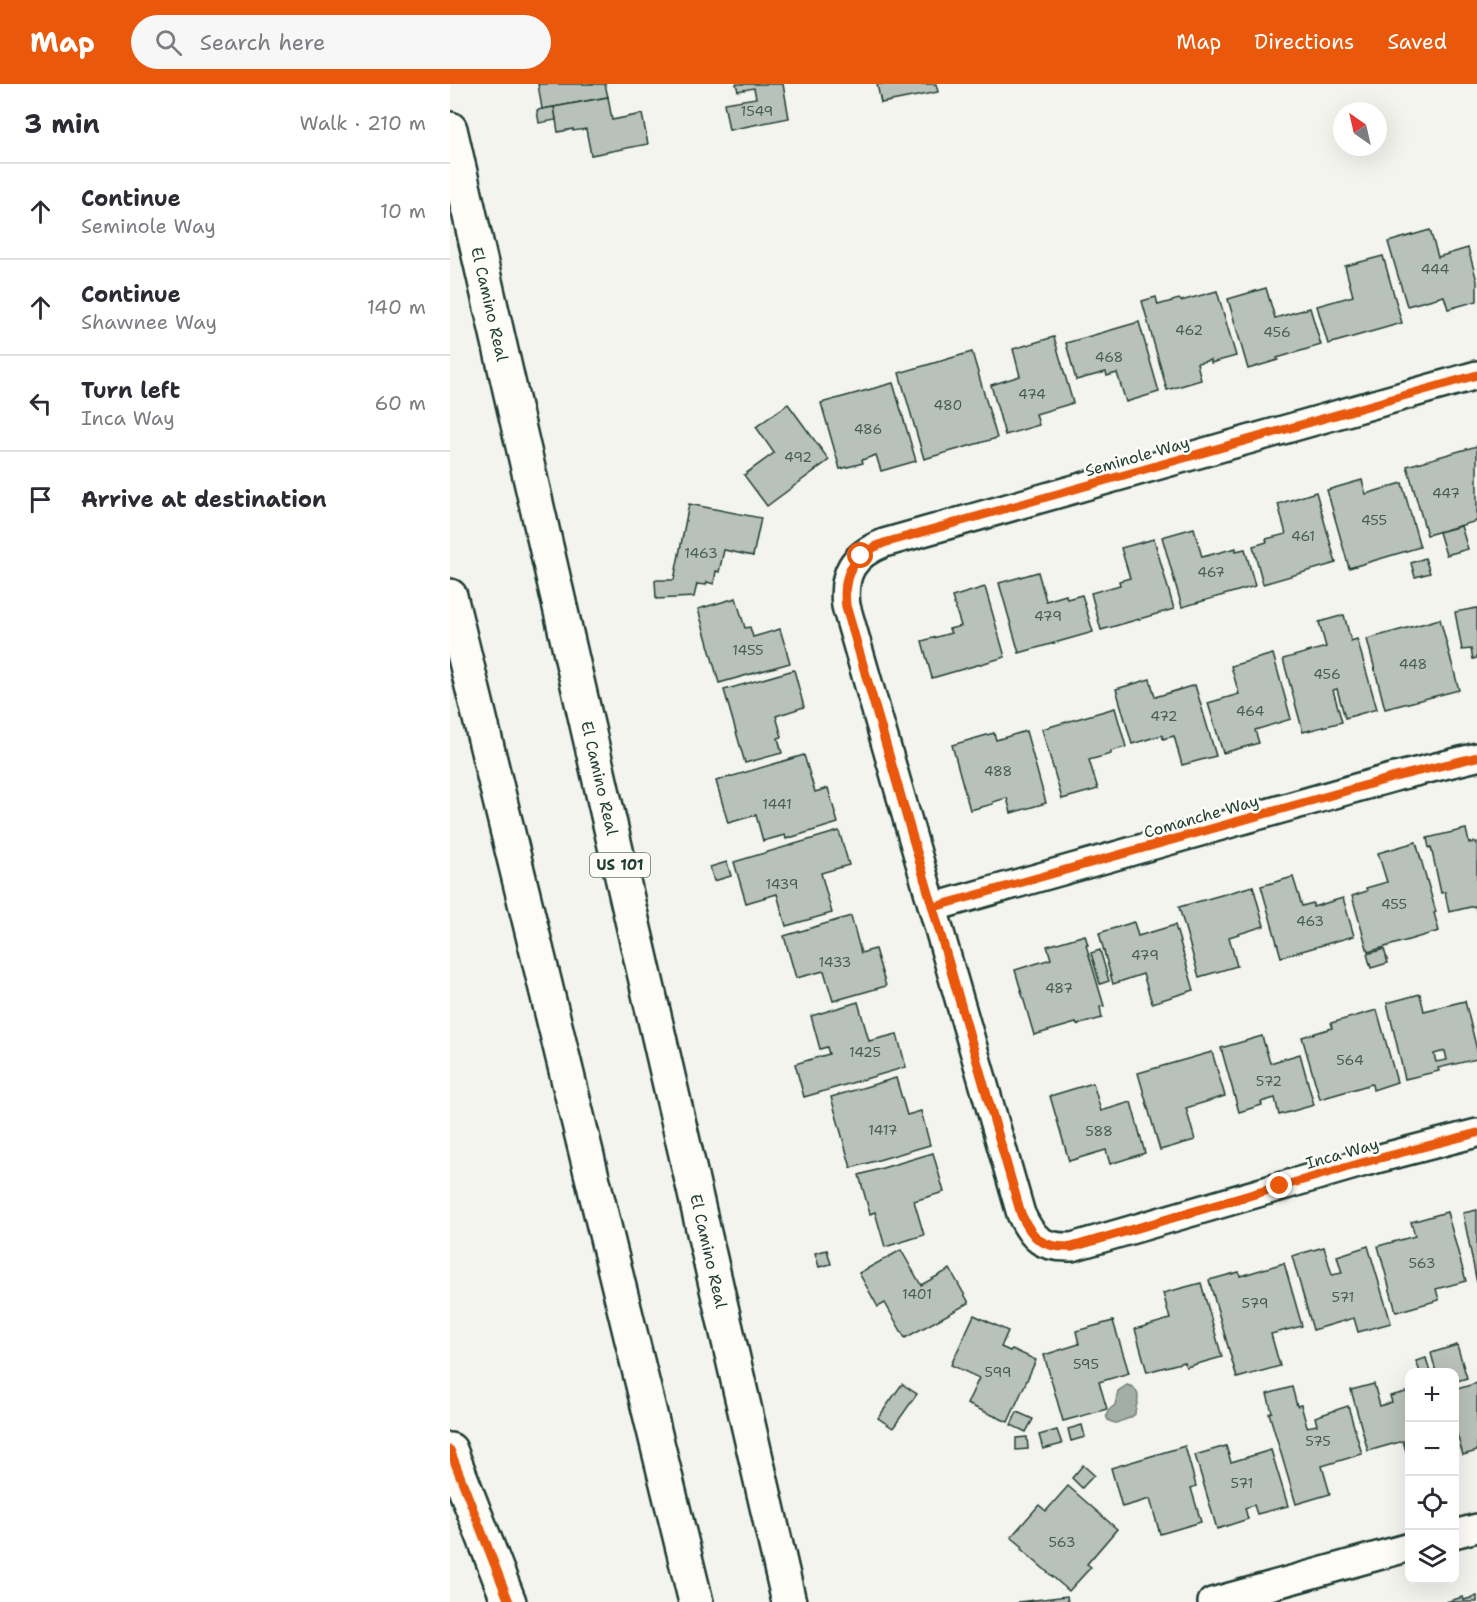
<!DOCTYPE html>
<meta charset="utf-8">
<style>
:root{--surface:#fff;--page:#f7f7f7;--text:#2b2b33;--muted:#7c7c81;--line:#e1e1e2;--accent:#ea580c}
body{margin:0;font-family:"Shantell Sans",sans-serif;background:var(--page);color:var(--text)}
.controls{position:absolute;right:18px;bottom:18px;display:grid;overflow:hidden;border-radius:12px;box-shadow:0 6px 24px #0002}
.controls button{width:54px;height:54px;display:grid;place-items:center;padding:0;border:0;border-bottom:2px solid var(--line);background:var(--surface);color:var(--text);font:30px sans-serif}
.compass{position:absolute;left:883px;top:18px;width:54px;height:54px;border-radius:50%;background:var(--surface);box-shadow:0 6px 24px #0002;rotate:326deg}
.stop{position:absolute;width:18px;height:18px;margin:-14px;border:4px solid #ea580c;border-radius:50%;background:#fff}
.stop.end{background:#ea580c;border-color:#fff;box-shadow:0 2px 6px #0008}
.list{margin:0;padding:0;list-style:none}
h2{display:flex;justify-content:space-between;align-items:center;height:78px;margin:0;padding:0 24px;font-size:26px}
h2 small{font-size:20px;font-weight:400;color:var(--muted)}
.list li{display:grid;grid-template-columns:39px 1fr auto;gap:18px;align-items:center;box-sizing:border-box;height:96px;padding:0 24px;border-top:2px solid var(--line)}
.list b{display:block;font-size:22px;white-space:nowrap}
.list p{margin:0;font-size:20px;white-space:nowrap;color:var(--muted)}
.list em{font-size:20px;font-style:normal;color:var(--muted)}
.icon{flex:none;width:33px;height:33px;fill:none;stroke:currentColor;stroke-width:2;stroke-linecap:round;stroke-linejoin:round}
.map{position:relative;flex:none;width:1027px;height:1518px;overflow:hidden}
header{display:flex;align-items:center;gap:36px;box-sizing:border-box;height:84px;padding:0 30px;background:var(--accent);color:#fff}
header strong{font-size:28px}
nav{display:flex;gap:33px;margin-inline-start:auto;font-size:21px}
.search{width:420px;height:54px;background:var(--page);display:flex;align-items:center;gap:15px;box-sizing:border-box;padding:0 21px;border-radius:33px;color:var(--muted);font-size:22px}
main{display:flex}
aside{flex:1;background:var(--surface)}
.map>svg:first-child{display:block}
</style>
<header>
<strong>Map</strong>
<div class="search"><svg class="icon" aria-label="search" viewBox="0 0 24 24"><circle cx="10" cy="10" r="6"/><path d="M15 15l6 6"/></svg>Search here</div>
<nav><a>Map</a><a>Directions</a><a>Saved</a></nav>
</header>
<main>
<aside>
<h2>3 min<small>Walk · 210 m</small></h2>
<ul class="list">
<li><svg class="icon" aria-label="ahead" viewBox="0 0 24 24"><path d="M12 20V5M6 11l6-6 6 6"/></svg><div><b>Continue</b><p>Seminole Way</p></div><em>10 m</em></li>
<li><svg class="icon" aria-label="ahead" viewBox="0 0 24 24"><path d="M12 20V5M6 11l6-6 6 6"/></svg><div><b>Continue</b><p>Shawnee Way</p></div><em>140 m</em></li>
<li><svg class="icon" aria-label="left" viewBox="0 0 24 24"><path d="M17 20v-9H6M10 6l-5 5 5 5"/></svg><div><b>Turn left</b><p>Inca Way</p></div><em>60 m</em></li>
<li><svg class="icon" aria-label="arrive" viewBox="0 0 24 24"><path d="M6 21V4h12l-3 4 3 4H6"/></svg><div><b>Arrive at destination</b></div></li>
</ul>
</aside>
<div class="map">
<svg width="1027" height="1518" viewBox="0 0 1027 1518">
<rect width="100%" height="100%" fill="#f4f4ef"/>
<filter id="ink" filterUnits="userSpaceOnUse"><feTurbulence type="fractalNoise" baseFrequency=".0167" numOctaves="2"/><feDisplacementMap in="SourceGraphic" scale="12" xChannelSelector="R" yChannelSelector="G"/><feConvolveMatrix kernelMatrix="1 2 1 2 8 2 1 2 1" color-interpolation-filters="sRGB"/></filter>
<g filter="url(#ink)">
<path fill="#a3aea7" stroke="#6e8179" stroke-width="1.5" d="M677,1301l6,2c10,10 2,16 2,27 -4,5 -12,6 -19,9 -15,-2 -10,-12 -1,-18l3,-14z"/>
<g fill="#b9c1bb" stroke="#1f3d34" stroke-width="1.5" fill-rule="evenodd">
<polygon points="88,0 155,0 158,13 92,25"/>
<polygon points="286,0 333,0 339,34 279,46 274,19 306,14 304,4 288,7"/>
<polygon points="427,0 486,0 488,8 431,19"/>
<polygon points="158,13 162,36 192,30 198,60 141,71 136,45 123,47 123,45 108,48 104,23"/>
<polygon points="104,23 106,36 89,39 87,26"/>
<polygon points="980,146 988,173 1018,164 1027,197 1027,217 998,225 994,212 957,222 938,158"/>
<polygon points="933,172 952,239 878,260 867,222 903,212 895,182"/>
<polygon points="816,204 825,234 860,224 871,261 827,274 828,276 798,285 778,215"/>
<polygon points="767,207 786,272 761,279 761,276 747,279 751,296 717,306 692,217 706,213 708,221 729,215 731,217"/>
<polygon points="689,238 709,308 676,318 667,289 657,292 656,288 626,296 616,259"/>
<polygon points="604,253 623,319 586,330 589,341 555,351 541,301 570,292 563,265"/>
<polygon points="522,268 547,354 474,375 449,289"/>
<polygon points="443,299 466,377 431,387 426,371 412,376 413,379 390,385 371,319"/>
<polygon points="338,320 379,376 317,422 294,391 324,369 306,343"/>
<polygon points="1027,362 1027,437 977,451 957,382"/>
<polygon points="912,396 916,410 952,399 970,463 899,484 877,406"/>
<polygon points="866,408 886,479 813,500 803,462 817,458 816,455 836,450 828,420"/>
<polygon points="239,420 311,434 303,472 274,466 269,488 266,487 264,500 257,498 256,501 247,500 244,513 206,515 205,496 224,496"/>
<polygon points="1011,442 1018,465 996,471 989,448"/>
<polygon points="744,444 752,473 786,464 786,467 795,465 805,502 732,523 712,453"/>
<polygon points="704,455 724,525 651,546 641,509 670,501 669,497 680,494 671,464"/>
<polygon points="975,474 980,489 965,493 961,479"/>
<polygon points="588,488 596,517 616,511 617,515 632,511 643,548 569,569 549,499"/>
<polygon points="535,503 555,573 482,594 472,557 501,549 499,545 511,542 502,513"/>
<polygon points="286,514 295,544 300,543 303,553 330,545 340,579 269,599 248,525"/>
<polygon points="1027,524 1027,574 1023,575 1021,565 1012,566 1005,528"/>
<polygon points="894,531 901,557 907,555 927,625 895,634 887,605 883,606 892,638 853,648 833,575 876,563 869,538"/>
<polygon points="990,535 1009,606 935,625 917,555"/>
<polygon points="823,570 841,635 805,646 809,659 773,669 758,619 789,610 781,582"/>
<polygon points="344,586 354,623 326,632 332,653 328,654 332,669 295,679 274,606"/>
<polygon points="700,595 705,613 745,601 766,672 732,681 724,652 713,655 712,651 682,660 666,605"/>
<polygon points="665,624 676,663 661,667 661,670 639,676 648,705 612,715 592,645"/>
<polygon points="576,647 596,719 561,729 557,714 543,718 543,720 520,726 502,661 544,649 546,656"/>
<polygon points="354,671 365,708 378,704 388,739 336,755 335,751 313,757 306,731 278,739 266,697"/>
<polygon points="1016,745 1019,759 1027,758 1027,828 1025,822 999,828 995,808 991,809 981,763 979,764 977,754"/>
<polygon points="389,747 399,781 371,789 382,829 336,842 327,810 296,819 284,778"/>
<polygon points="966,758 986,828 984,829 989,847 918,868 902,812 917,807 916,804 937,798 928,769"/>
<polygon points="277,778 281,792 264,797 260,783"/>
<polygon points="843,793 852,822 863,819 863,823 893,814 904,852 831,873 811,802"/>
<polygon points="803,802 814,842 779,853 787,882 749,893 729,823"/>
<polygon points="401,832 411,869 425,865 436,902 383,917 374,887 346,894 334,852"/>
<polygon points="684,838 688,852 725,841 744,906 702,919 693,890 663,900 649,849"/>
<polygon points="635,851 638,861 636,861 654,922 650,923 652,934 627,941 626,939 584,951 565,886 601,875 597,862"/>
<polygon points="934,865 938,879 921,884 917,870"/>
<polygon points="650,866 659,897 650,900 641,869"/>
<path d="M970,910l4,17 41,-10 12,49v9l-39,9 1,3 -34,8 -18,-76zM995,967l2,9 -11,2 -2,-8z"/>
<polygon points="408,918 419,957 447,950 456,983 354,1013 345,980 379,970 377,963 370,965 361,932"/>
<polygon points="927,926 947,998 923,1006 922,1000 870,1015 852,953 882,944 881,939"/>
<polygon points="812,952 820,979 850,970 864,1021 829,1031 825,1014 811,1018 812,1021 789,1028 771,964"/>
<polygon points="762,968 775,1012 736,1024 745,1056 710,1066 688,989"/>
<polygon points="446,994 457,1031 471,1027 480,1061 401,1084 381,1013"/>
<polygon points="643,999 651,1027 681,1018 695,1069 660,1080 656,1066 619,1077 600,1012"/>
<polygon points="483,1069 494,1108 464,1117 474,1151 435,1163 425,1128 420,1130 409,1091"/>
<polygon points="1027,1126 1027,1199 1013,1129"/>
<polygon points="997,1128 1016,1197 986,1205 989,1216 946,1228 928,1162 965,1152 961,1138"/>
<polygon points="918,1162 941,1239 908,1248 904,1234 863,1246 842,1172 874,1163 882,1191 892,1189 887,1172"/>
<polygon points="377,1166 381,1180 369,1183 365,1169"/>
<polygon points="451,1166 471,1201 500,1185 519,1219 455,1254 435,1219 428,1223 409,1189"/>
<polygon points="834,1179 852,1242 821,1250 830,1282 787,1294 759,1196 789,1188 790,1192"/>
<polygon points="751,1199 772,1273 736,1283 734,1278 697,1288 685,1245 720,1235 713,1209"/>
<polygon points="524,1231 558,1247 551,1263 560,1267 562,1265 586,1276 558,1338 517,1320 529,1294 501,1281"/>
<polygon points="663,1237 679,1289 649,1298 657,1325 613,1337 594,1271 629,1260 626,1247"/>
<polygon points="1007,1261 1017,1294 1004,1298 1004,1288 986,1288 981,1269"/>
<polygon points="976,1274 980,1288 970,1288 966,1277"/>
<polygon points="1027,1299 1027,1367 1013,1371 1004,1340 1004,1306"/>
<polygon points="452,1300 467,1310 443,1344 428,1334"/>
<polygon points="924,1300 930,1322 942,1318 940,1312 960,1307 960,1381 953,1357 918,1367 901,1306"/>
<polygon points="842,1303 847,1322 851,1321 857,1343 867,1341 865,1333 898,1322 912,1370 872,1382 880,1410 846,1420 819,1329 822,1328 817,1310"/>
<polygon points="567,1328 583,1335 576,1348 561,1341"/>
<polygon points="632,1341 635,1353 621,1357 618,1345"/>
<polygon points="607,1346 612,1360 593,1365 589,1351"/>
<polygon points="577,1353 578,1365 566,1366 566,1354"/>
<polygon points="735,1362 746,1402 741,1404 751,1438 710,1450 700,1415 672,1423 661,1384"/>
<polygon points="776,1362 781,1378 821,1366 838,1422 807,1430 804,1421 795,1424 798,1435 767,1445 745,1371"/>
<polygon points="633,1381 644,1391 632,1404 622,1394"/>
<polygon points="618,1402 667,1445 637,1480 641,1483 619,1507 571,1465 573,1463 561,1453 589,1421 596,1427"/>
<polygon points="617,1512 618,1518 568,1518"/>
<polygon points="1027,1512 1027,1518 996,1518 1013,1513 1014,1516"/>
</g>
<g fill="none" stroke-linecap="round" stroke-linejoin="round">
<defs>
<g id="minor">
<path d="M1027,291l-593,168c-31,12 -42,30 -38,63l175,608c12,26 22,34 51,33l293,-85 112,-29"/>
<polyline points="484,823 945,693 1027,673"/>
<polyline points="1004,1450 1027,1444"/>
<polyline points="762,1518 960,1463"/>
</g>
<polyline id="secondary" points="0,1366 59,1518"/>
<g id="motorway">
<polyline points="0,45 339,1518"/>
<polyline points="0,512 246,1518"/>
</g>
</defs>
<use href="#minor" stroke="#1f3d34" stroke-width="32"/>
<use href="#secondary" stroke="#1f3d34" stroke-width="38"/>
<use href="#motorway" stroke="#1f3d34" stroke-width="38"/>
<use href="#minor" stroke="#fdfcf7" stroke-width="27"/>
<use href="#secondary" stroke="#fdfcf7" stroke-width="33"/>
<use href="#motorway" stroke="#fdfcf7" stroke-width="33"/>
<defs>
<g id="cycleway">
<path d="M1027,291l-593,168c-31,12 -42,30 -38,63l175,608c12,26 22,34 51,33l293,-85 112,-29"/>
<polyline points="484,823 945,693 1027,673"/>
<polyline points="0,1366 59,1518"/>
</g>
</defs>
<use href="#cycleway" stroke="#fdfcf7" stroke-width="13"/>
<use href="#cycleway" stroke="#e8590c" stroke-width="9"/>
</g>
</g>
<g fill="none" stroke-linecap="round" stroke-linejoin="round" filter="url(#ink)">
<path stroke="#ea580c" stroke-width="8" d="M411,472c-15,17 -17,28 -15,50l175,608c12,26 22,34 51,33l208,-61"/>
</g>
<g text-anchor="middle" stroke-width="5" stroke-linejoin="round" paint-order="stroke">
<g font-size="14" fill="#465e56">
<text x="307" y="32">1549</text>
<text x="985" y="190">444</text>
<text x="739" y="251">462</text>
<text x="827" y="253">456</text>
<text x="659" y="278">468</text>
<text x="582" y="315">474</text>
<text x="498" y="326">480</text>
<text x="418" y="350">486</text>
<text x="348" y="378">492</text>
<text x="996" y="414">447</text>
<text x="924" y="441">455</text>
<text x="853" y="457">461</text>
<text x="251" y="474">1463</text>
<text x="761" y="493">467</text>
<text x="598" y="537">479</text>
<text x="298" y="571">1455</text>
<text x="963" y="585">448</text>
<text x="877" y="595">456</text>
<text x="800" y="632">464</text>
<text x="714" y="637">472</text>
<text x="548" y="692">488</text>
<text x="327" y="725">1441</text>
<text x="332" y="805">1439</text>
<text x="944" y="825">455</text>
<text x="860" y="842">463</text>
<text x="695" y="876">479</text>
<text x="385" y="883">1433</text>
<text x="609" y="909">487</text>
<text x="415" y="973">1425</text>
<text x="900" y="981">564</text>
<text x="819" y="1002">572</text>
<text x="433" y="1051">1417</text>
<text x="649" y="1052">588</text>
<text x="972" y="1184">563</text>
<text x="467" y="1215">1401</text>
<text x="893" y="1218">571</text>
<text x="805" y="1224">579</text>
<text x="636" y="1285">595</text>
<text x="548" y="1293">599</text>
<text x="868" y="1362">575</text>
<text x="792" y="1404">571</text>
<text x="612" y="1463">563</text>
</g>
<rect fill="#fdfcf7" stroke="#62766e" stroke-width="1.5" x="140" y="769" width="60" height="24" rx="4.5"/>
<g font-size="15" font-weight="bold" fill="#1f3d34">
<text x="170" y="786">US 101</text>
</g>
<g font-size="16" fill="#1f3d34" stroke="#fdfcf7">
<text transform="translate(40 220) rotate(77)" y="6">El Camino Real</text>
<text transform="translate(687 372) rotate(-16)" y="6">Seminole Way</text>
<text transform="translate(150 694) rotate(77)" y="6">El Camino Real</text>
<text transform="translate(751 732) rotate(-16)" y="6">Comanche Way</text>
<text transform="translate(892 1069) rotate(-16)" y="6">Inca Way</text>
<text transform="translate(259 1167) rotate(77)" y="6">El Camino Real</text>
</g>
</g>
</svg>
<div class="controls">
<button>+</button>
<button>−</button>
<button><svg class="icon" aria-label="locate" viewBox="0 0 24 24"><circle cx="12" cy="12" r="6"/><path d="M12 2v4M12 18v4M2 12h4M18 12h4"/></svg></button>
<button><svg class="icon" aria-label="layers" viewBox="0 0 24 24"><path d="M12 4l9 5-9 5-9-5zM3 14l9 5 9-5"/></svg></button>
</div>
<svg class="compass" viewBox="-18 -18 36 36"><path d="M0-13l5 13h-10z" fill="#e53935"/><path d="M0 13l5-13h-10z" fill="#7c7c81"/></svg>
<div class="stop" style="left:411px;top:472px"></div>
<div class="stop end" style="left:830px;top:1102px"></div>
</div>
</main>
